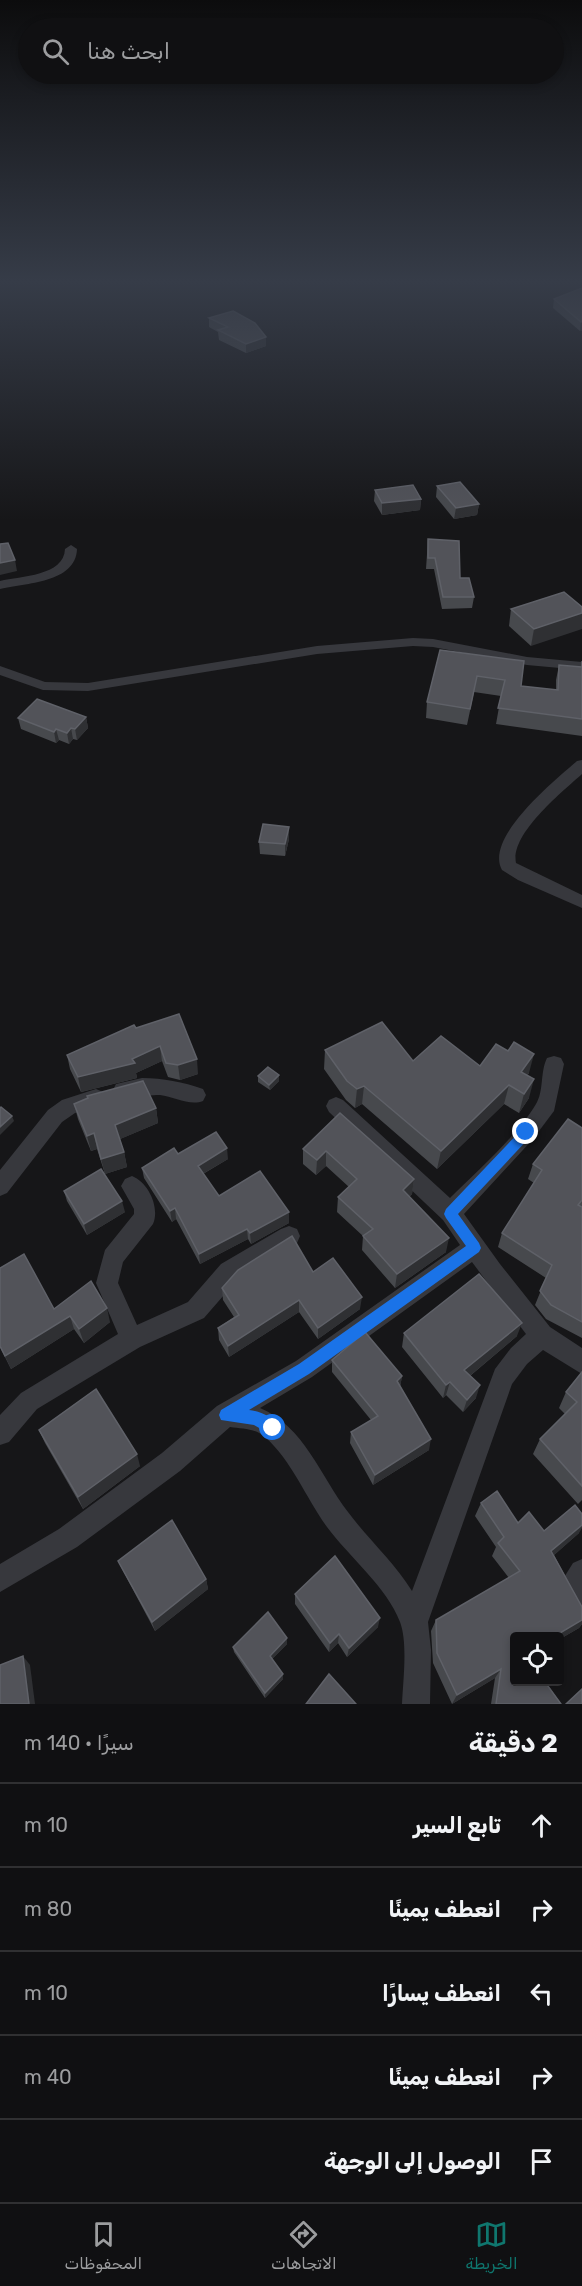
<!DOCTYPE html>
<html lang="ar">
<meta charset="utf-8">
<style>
:root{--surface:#101012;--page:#19191b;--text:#f1f3f6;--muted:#9c9d9f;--line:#303032;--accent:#0f766e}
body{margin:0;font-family:Rubik,"Noto Sans Arabic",sans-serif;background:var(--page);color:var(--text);direction:rtl}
.controls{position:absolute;right:18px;bottom:18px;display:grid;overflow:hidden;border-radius:6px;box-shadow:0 3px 9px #0003}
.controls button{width:54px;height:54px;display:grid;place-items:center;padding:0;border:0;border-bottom:2px solid var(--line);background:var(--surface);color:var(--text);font:30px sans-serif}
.stop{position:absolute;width:18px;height:18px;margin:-14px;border:4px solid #1a73e8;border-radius:50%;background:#fff}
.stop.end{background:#1a73e8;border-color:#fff;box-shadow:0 2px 6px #0008}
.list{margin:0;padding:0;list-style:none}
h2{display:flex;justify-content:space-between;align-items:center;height:78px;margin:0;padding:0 24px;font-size:26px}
h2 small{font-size:20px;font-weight:400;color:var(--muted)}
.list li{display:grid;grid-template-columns:39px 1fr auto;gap:18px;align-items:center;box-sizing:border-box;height:84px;padding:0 24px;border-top:2px solid var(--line)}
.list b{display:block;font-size:22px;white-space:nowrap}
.list em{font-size:20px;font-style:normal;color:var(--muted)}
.icon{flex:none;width:33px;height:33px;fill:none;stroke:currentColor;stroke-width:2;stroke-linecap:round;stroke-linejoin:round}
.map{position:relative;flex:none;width:582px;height:1704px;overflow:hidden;direction:ltr}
.search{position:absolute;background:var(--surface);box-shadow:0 3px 9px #0003;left:18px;right:18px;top:18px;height:66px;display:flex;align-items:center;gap:15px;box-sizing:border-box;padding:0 21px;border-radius:33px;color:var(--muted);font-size:22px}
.sheet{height:498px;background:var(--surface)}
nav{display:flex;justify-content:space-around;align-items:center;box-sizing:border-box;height:84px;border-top:2px solid var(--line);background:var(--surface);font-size:16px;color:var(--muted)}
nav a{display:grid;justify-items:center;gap:3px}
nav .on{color:var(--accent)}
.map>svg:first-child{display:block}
</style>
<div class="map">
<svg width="582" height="1704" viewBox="0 0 582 1704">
<rect width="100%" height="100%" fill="#161618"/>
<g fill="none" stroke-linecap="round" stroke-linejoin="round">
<g fill="#37383d" fill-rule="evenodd">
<path d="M71,545l6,4c-1,34 -52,34 -77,40v-8c21,-5 64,-5 65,-32z"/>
<polygon points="413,638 433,639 527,657 582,662 582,670 527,665 433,647 413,646 317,654 88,691 43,690 0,675 0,666 45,682 88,683 317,646"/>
<path d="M582,760v14c-20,18 -72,60 -66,89l66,32v13l-64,-28 -16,-10c-18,-32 52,-89 75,-109z"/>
<path d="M554,1056l7,2 3,6 -10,47 -21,28 -69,75 36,50 50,63 32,21v26l-39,-24 -16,14 -15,20 -84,238 3,28 -1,54h-28c1,-23 6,-61 -2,-82 -14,-36 -50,-64 -73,-95 -21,-29 -35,-66 -62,-90 -10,-9 -23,-8 -35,-10l-50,44 -103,76 -77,45v-28l59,-35 103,-76 55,-47 79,-45 164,-116 -17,-25 -114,-108 -3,-6 3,-6 7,-3 7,3 107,98c27,-27 67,-62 86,-94 8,-13 4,-32 11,-46zM472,1262l54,72 -15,14 -16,21 -83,222c-18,-29 -44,-52 -64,-79 -27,-35 -44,-86 -88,-104l52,-31z"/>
<path d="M142,1078c21,0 41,4 61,11l3,6 -3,6c-13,5 -29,-4 -43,-6 -15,-1 -31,6 -44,1l-3,-6 3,-6z"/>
<polygon points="96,1089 103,1092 106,1098 103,1104 75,1113 62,1122 7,1193 0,1196 0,1170 48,1110 62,1100"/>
<path d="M132,1176c17,7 28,32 21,48l-30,38 -5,21 19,42 51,-23 33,-38 60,-35 8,-3 8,3 3,7 -3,7 -60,37 -33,38 -64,29 -103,62 -28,33 -9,3v-30l21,-22 97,-59 -22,-51 9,-33 29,-36v-5l-13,-23 4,-7z"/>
<polygon points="582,1559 582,1614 573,1610 563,1579 573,1563"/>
</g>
</g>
<g fill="#47494d">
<polygon points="582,288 582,331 580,331 553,308 554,299"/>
<polygon points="209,318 266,337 266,346 246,353 219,340 218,332 209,327"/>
<polygon points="437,486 479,504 477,515 454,519 436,497"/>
<polygon points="375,490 421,499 420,510 382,515 374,501"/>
<polygon points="428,539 474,597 472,608 442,609 434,569 426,569"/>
<polygon points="564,592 531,646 509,626 511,609"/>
<polygon points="440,650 521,686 556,690 556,680 559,665 581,667 582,661 582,736 496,724 501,696 474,692 467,725 426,718 427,702"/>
<polygon points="86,717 88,728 77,740 73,739 69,744 59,740 56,743 21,729 18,718"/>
<polygon points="289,827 289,839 285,856 260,854 259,842"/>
<polygon points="136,1028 198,1074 180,1080 168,1077 162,1061 136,1073 137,1078 81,1092 70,1069 67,1055"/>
<polygon points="325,1050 413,1061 480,1066 529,1073 527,1076 529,1098 519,1113 504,1104 437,1169 362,1104 355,1108 346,1100 324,1069"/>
<polygon points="279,1075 279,1081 270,1090 258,1082 258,1076"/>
<polygon points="87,1096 156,1108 158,1123 120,1139 124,1152 127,1167 105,1174 97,1149 91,1151 78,1119 74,1104 88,1098"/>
<polygon points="340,1113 414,1179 412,1194 409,1197 446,1252 395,1288 362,1250 363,1236 337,1212 338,1197 349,1187 326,1166 316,1175 303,1164 303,1149"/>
<polygon points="582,1128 582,1338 546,1319 535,1305 546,1278 498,1247 502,1233 534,1183 528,1179 533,1164"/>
<polygon points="178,1154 228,1159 203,1174 219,1196 289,1212 289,1223 251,1244 248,1239 200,1264 176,1219 172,1222 144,1178 142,1168"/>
<polygon points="64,1191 125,1212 87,1235 67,1201"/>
<polygon points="313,1272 360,1309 318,1339 299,1312 229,1357 219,1340 218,1328 234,1317 223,1300 222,1288"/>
<polygon points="54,1309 110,1322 84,1343 74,1329 11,1369 0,1347"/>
<polygon points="404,1333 517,1336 470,1376 476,1398 463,1412 446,1395 443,1398 402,1347"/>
<polygon points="332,1360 402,1376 400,1387 429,1450 373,1485 350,1443 351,1432 371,1420 332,1372"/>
<polygon points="582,1372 582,1500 578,1504 533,1454 540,1439 565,1414 559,1408 566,1392"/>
<polygon points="39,1430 140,1466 83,1509 45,1443"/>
<polygon points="481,1503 518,1523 544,1531 579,1533 554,1555 582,1607 582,1624 579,1628 560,1639 560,1636 514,1636 561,1704 491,1704 495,1678 452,1704 433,1663 431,1631 436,1620 509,1578 492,1556 496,1547 475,1516"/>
<polygon points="118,1561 206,1579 208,1589 155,1631 123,1571"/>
<polygon points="295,1594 378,1627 347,1657 338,1643 329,1652 295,1604"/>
<polygon points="287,1638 287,1644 272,1659 283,1679 265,1698 234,1652 233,1647"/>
</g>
<g fill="#2f3033">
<polygon points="582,321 582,331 580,331 581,322"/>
<polygon points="266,337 266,346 246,353 246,344"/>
<polygon points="421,499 420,510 382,515 382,503"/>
<polygon points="479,504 477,515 454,519 456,508"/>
<polygon points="15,560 17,571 0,575 0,563"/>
<polygon points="582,613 582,629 531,646 534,629"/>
<polygon points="86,717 88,728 77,740 75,729"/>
<polygon points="71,728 73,739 69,744 67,733"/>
<polygon points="56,729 59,740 56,743 54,732"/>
<polygon points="289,827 289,839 285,856 285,844"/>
<polygon points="160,1046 162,1061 136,1073 137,1078 81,1092 78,1077 132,1059"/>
<polygon points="534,1054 529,1073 517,1091 521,1072"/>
<polygon points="197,1059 198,1074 180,1080 178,1065"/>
<polygon points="279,1075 279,1081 270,1090 269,1085"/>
<polygon points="534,1079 529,1098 519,1113 524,1094"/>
<polygon points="509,1085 504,1104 437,1169 441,1151"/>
<polygon points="364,1086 362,1104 355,1108 357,1089"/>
<polygon points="156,1108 158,1123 118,1140 115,1125"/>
<polygon points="12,1116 14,1121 0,1135 0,1127"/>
<polygon points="94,1133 97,1149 91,1151 87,1136"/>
<polygon points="227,1148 228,1159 199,1176 198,1166"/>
<polygon points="326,1151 326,1166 316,1175 317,1160"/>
<polygon points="124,1152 127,1167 105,1174 101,1159"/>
<polygon points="414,1179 412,1194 401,1205 403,1190"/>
<polygon points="122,1201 125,1212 87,1235 84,1224"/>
<polygon points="175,1208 176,1219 172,1222 170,1211"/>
<polygon points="289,1212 289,1223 251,1244 250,1233"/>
<polygon points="247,1229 248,1239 200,1264 199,1254"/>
<polygon points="449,1238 446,1252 395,1288 397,1274"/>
<polygon points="362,1297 360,1309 318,1339 318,1328"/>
<polygon points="299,1300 299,1312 229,1357 228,1346"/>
<polygon points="107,1308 110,1322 84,1343 79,1329"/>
<polygon points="70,1316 74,1329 11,1369 5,1356"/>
<polygon points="522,1323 517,1336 460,1384 464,1370"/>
<polygon points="402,1376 400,1388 397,1381"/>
<polygon points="450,1382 446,1395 443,1398 446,1385"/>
<polygon points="480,1385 476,1398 463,1412 467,1400"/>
<polygon points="431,1439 429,1450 373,1485 375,1475"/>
<polygon points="137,1454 140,1466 83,1509 78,1497"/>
<polygon points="582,1525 582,1528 579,1533 544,1564 551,1551"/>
<polygon points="206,1579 208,1589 155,1631 152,1622"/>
<polygon points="380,1618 378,1627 347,1657 349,1648"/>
<polygon points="582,1620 582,1624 579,1628 560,1639 560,1636 555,1636"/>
<polygon points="339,1634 338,1643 329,1652 330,1643"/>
<polygon points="287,1638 287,1644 270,1661 270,1656"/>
<polygon points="23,1656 30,1665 35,1704 29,1704"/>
<polygon points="501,1669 495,1678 452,1704 457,1695"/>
<polygon points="283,1674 283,1679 265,1698 265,1693"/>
</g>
<g fill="#525359" stroke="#5f6168" stroke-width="1.5">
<polygon points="582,288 582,321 581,322 554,299"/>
<polygon points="233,311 255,323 266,337 246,344 218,330 228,327 209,318"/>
<polygon points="460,482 479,504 456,508 437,486"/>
<polygon points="413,485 421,499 382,503 375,490"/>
<polygon points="428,539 459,541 460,578 469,578 474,597 443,597 435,558 428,558"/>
<polygon points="8,543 15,560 0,563 0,544"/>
<polygon points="564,592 582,607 582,613 534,629 511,609"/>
<polygon points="440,650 524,661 521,686 558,690 559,665 582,667 582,661 582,719 498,708 505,680 477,676 470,709 427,702"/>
<polygon points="37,699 86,717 75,729 71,728 67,733 56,729 54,732 18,718"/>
<polygon points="263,824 289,827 285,844 259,842"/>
<polygon points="179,1014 197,1059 178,1065 166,1063 160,1046 132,1059 135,1063 78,1077 67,1055 134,1025 136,1028"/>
<polygon points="382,1022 413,1061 441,1036 480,1066 496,1044 508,1051 514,1042 534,1054 521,1072 534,1079 524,1094 509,1085 441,1151 364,1086 357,1089 347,1081 325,1050"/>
<polygon points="268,1067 279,1075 269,1085 258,1076"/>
<polygon points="143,1081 156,1108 115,1125 124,1152 101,1159 94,1133 87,1136 74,1104 88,1098 87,1096"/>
<polygon points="1,1107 12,1116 0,1127 0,1108"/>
<polygon points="340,1113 414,1179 403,1190 449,1238 397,1274 363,1236 373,1229 338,1197 357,1179 326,1151 317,1160 303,1149"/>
<polygon points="568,1119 582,1128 582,1200 578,1205 582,1207 582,1322 551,1305 540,1291 552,1265 502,1233 542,1170 533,1164"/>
<polygon points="216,1132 227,1148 198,1166 219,1196 260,1171 289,1212 250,1233 247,1229 199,1254 175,1208 170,1211 142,1168 174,1148 178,1154"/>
<polygon points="101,1169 122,1201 84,1224 64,1191"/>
<polygon points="292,1236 313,1272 333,1258 362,1297 318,1328 299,1300 228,1346 218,1328 239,1315 222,1288 238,1270"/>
<polygon points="24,1254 54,1309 91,1281 107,1308 79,1329 70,1316 5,1356 0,1346 0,1268"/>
<polygon points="479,1274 522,1323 464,1370 480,1385 467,1400 450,1382 446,1385 404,1333"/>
<polygon points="365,1332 402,1376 397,1381 431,1439 375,1475 351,1432 378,1416 332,1360"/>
<polygon points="582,1372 582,1486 540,1439 577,1402 566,1392"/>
<polygon points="96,1389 137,1454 78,1497 39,1430"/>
<polygon points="497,1491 518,1523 529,1512 544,1531 575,1505 582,1514 582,1525 551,1551 582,1607 582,1620 555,1636 514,1636 514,1682 545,1682 561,1704 496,1704 501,1669 457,1695 437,1653 436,1620 520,1571 498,1543 504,1537 481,1503"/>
<polygon points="172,1520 206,1579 152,1622 118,1561"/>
<polygon points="335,1556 380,1618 349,1648 339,1634 330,1643 295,1594"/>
<polygon points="268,1612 287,1638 270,1656 283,1674 265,1693 233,1647"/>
<polygon points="23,1656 29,1704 0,1704 0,1665"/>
<polygon points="329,1674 356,1704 306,1704"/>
<polygon points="582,1689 582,1704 566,1704"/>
</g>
<linearGradient id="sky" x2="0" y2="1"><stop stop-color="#0c0c0d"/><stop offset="0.54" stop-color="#363c48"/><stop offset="1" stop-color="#363c48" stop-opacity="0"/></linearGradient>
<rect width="582" height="521" fill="url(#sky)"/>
<path fill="#1a73e8" d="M526,1127l6,5 -1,4 -73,78 21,29 2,5 -2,4 -170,122 -60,36c11,1 27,8 31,18l-2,6 -5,2 -19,-11 -33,-5 -2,-5 2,-5 78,-46 167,-118 -20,-28 -2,-4 2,-5 76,-80z"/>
</svg>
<div class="controls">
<button><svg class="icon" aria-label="locate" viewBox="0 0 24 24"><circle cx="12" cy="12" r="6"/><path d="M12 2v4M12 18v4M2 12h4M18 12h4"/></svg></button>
</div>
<div class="stop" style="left:273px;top:1428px"></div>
<div class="stop end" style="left:526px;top:1132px"></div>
<div class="search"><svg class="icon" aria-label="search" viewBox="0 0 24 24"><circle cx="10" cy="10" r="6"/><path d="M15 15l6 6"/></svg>ابحث هنا</div>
</div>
<section class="sheet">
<h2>2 دقيقة<small>سيرًا · 140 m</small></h2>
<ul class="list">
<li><svg class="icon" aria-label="ahead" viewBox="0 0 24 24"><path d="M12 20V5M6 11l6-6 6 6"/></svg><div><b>تابع السير</b></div><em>10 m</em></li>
<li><svg class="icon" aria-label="right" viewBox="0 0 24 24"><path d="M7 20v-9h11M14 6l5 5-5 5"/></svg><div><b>انعطف يمينًا</b></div><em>80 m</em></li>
<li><svg class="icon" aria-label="left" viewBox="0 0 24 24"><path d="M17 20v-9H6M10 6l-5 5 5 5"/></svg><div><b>انعطف يسارًا</b></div><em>10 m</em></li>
<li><svg class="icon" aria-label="right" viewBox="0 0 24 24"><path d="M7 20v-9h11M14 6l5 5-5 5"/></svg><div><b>انعطف يمينًا</b></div><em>40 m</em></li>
<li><svg class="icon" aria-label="arrive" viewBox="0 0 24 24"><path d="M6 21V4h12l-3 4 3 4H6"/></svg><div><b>الوصول إلى الوجهة</b></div></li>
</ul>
</section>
<nav>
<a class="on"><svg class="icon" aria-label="map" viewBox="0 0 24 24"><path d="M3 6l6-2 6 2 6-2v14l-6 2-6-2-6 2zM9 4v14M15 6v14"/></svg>الخريطة</a>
<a><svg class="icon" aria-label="directions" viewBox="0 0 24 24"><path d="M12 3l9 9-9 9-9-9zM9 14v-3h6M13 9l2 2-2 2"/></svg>الاتجاهات</a>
<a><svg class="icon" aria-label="saved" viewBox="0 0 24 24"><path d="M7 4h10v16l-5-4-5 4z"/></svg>المحفوظات</a>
</nav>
